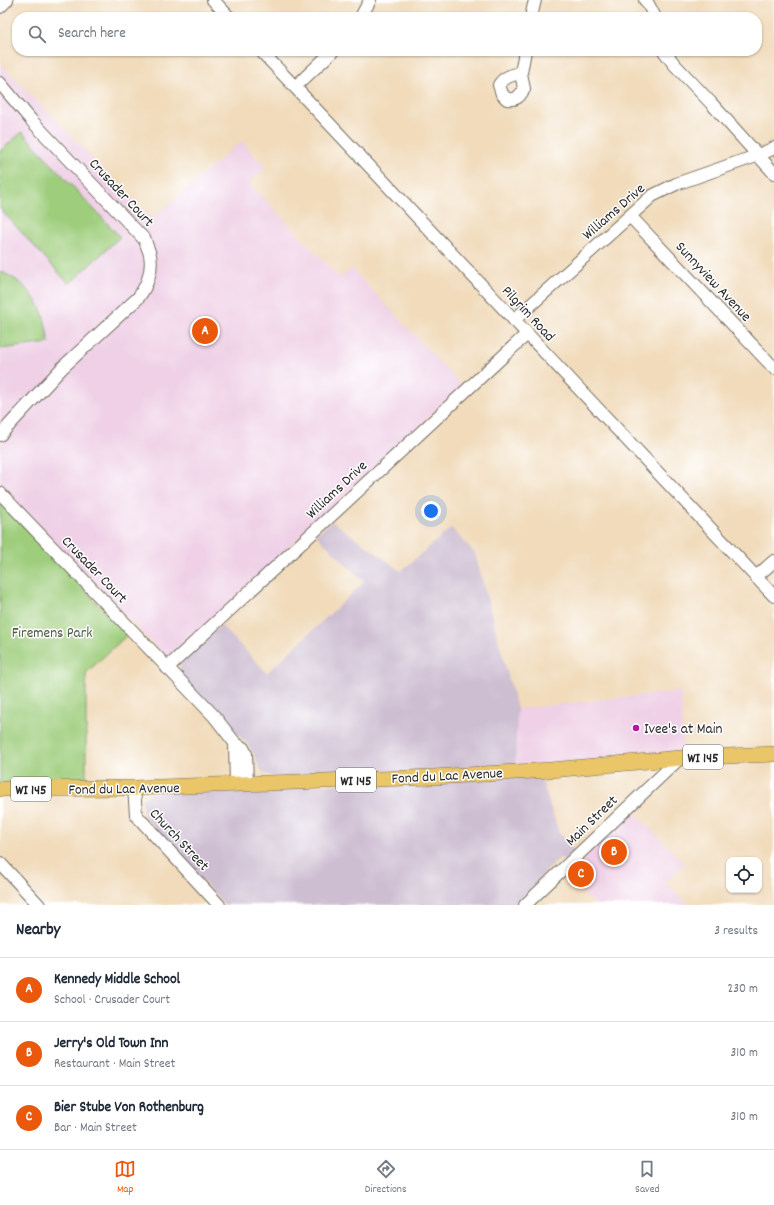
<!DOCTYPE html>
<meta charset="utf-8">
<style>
:root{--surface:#fff;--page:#f2f2f3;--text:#1f2937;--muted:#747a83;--line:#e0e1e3;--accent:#ea580c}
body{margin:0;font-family:Dekko,sans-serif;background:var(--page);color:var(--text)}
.controls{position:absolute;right:12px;bottom:12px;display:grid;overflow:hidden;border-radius:8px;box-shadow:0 1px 3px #0004}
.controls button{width:36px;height:36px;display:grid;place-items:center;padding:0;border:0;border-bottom:1px solid var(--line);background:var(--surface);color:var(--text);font:20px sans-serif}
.you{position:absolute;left:431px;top:511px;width:14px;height:14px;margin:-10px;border:3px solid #fff;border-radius:50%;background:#1a73e8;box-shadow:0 0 0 6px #1a73e833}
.badge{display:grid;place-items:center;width:26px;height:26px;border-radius:50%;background:var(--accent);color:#fff;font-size:13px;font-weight:700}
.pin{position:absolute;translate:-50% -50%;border:2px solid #fff;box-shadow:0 1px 4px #0006}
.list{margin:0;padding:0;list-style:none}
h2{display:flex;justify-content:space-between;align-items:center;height:52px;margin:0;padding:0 16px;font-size:17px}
h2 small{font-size:13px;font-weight:400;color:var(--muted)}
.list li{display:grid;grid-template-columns:26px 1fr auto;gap:12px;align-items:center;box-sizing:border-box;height:64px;padding:0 16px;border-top:1px solid var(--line)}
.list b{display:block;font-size:15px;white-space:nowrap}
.list p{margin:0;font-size:13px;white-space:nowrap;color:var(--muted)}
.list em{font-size:13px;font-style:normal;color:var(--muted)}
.icon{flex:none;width:22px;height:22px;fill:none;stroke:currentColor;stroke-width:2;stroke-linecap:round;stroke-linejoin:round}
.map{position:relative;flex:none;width:774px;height:905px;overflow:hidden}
.search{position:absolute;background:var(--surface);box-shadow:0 1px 3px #0004;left:12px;right:12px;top:12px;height:44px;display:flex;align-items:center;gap:10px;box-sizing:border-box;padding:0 14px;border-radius:16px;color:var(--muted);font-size:15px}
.sheet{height:244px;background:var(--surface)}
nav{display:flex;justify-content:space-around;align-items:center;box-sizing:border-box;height:56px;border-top:1px solid var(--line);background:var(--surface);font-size:11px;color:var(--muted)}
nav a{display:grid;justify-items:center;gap:2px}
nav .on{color:var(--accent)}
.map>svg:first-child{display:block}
</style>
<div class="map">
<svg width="774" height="905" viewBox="0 0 774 905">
<rect width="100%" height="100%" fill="#fff"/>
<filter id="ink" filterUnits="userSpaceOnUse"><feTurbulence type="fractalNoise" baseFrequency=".025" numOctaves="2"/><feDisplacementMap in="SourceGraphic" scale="8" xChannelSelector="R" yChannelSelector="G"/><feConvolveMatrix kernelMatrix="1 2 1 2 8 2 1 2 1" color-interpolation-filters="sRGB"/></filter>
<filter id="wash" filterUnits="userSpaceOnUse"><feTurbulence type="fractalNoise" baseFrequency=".012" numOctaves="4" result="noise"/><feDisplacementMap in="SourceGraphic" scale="16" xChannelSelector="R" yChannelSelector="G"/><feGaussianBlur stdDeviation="0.9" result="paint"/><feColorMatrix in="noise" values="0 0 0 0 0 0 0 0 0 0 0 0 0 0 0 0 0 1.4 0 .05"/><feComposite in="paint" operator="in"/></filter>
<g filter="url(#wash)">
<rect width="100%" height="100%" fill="#f1dbbb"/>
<g fill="#efd0e6">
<polygon points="0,63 152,219 241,141 266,167 249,183 340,278 352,269 462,386 168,659 0,487"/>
<polygon points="681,691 683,753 515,767 517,709"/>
<polygon points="633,811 685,864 665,882 688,905 595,905 565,875"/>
</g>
<g fill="#cdbed2">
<polygon points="332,521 401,571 451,528 475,553 517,709 515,767 273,777 264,773 259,767 253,753 247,744 187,683 180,672 180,669 182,661 221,625 267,673 364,582 316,535"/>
<polygon points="540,775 559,833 575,852 565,860 560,858 537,880 537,883 513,905 225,905 146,819 143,813 142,804 142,799 150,793"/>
</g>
<g fill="#9ecd7b" stroke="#647c53">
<polygon points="22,132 120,237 69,284 0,209 0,151"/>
<path d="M0,272c18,5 35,23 42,40 4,10 5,21 7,31l-49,6z"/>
<polygon points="0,500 127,635 86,673 86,782 0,784"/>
</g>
</g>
<g filter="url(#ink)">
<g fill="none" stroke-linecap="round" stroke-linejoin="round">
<defs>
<g id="minor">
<polyline points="213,0 229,17"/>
<polyline points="645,0 647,2 655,17"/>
<polyline points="0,7 7,0"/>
<polyline points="361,17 370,0"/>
<polyline points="531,17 535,0"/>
<polyline points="261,51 774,596"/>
<polyline points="664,51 674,64 711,103 774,173"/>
<path d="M521,73c-10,2 -17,4 -22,12l3,9 5,5c10,1 12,-2 17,-10l-3,-16 4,-22"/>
<path d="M0,83l31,37 114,120c1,5 4,10 5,15 3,15 -3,31 -12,43l-75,69 -63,68"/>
<polyline points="295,87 333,51"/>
<polyline points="630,216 774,368"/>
<polyline points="514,320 652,196 676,184 759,155 774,148"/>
<polyline points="0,493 214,716 235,743 243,748 246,754 247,784"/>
<polyline points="756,577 774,561"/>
<polyline points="167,668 527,334"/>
<polyline points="235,743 236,785"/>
<polyline points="134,788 136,815 219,905"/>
<polyline points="0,863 39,905"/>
<polyline points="525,905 680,758"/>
</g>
<polyline id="major" points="0,789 134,788 433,777 551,770 680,758 774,754"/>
</defs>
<use href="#minor" stroke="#70695d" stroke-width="14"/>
<use href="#major" stroke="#70695d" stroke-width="16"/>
<use href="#minor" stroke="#fff" stroke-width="12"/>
<use href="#major" stroke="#eac669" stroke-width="15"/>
</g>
</g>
<circle fill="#b5179e" stroke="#fff" stroke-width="1.5" cx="636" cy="728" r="4"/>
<g text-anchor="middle" stroke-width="3" stroke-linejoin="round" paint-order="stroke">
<g fill="#fff" stroke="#6b6b6b" stroke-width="1">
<rect x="683" y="745" width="40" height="24" rx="3"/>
<rect x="336" y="768" width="40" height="24" rx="3"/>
<rect x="11" y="777" width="40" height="24" rx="3"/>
</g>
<g font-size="14" font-weight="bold" fill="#2b2b2b">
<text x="703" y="762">WI 145</text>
<text x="356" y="785">WI 145</text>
<text x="31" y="794">WI 145</text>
</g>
<g font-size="15" fill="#2b2b2b" stroke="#fff">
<text transform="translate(122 192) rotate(47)" y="5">Crusader Court</text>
<text transform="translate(613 211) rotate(-41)" y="5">Williams Drive</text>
<text transform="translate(714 281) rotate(47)" y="5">Sunnyview Avenue</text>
<text transform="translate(529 313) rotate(47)" y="5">Pilgrim Road</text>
<text transform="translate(336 489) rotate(-43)" y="5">Williams Drive</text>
<text transform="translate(95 569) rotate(46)" y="5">Crusader Court</text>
<text transform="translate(447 775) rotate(-3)" y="5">Fond du Lac Avenue</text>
<text transform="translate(124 788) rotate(-1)" y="5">Fond du Lac Avenue</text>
<text transform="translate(591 820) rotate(-44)" y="5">Main Street</text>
<text transform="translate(180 839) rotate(47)" y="5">Church Street</text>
</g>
<g font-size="15" fill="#4e5c43" stroke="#fff">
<text x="52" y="637">Firemens Park</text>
</g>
<g font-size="15" fill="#2b2b2b" stroke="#fff" text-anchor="start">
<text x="644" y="733">Ivee's at Main</text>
</g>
</g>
</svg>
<div class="controls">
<button><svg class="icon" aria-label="locate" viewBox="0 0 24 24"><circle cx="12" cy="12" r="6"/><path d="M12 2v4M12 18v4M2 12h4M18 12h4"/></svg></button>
</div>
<div class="you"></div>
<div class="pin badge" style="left:205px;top:331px">A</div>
<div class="pin badge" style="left:614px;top:852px">B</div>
<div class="pin badge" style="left:581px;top:874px">C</div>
<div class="search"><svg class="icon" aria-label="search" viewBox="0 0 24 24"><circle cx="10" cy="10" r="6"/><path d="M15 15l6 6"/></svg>Search here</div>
</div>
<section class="sheet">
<h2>Nearby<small>3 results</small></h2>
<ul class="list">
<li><span class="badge">A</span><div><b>Kennedy Middle School</b><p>School · Crusader Court</p></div><em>230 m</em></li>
<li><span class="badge">B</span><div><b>Jerry's Old Town Inn</b><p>Restaurant · Main Street</p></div><em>310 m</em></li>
<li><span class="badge">C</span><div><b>Bier Stube Von Rothenburg</b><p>Bar · Main Street</p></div><em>310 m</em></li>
</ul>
</section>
<nav>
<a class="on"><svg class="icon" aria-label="map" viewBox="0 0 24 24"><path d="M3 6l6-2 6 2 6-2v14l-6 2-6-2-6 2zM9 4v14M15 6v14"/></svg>Map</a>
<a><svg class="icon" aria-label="directions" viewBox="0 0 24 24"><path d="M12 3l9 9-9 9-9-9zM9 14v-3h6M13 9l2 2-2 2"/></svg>Directions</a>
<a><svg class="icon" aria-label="saved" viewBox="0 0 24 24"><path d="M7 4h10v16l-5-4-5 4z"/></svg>Saved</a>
</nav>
